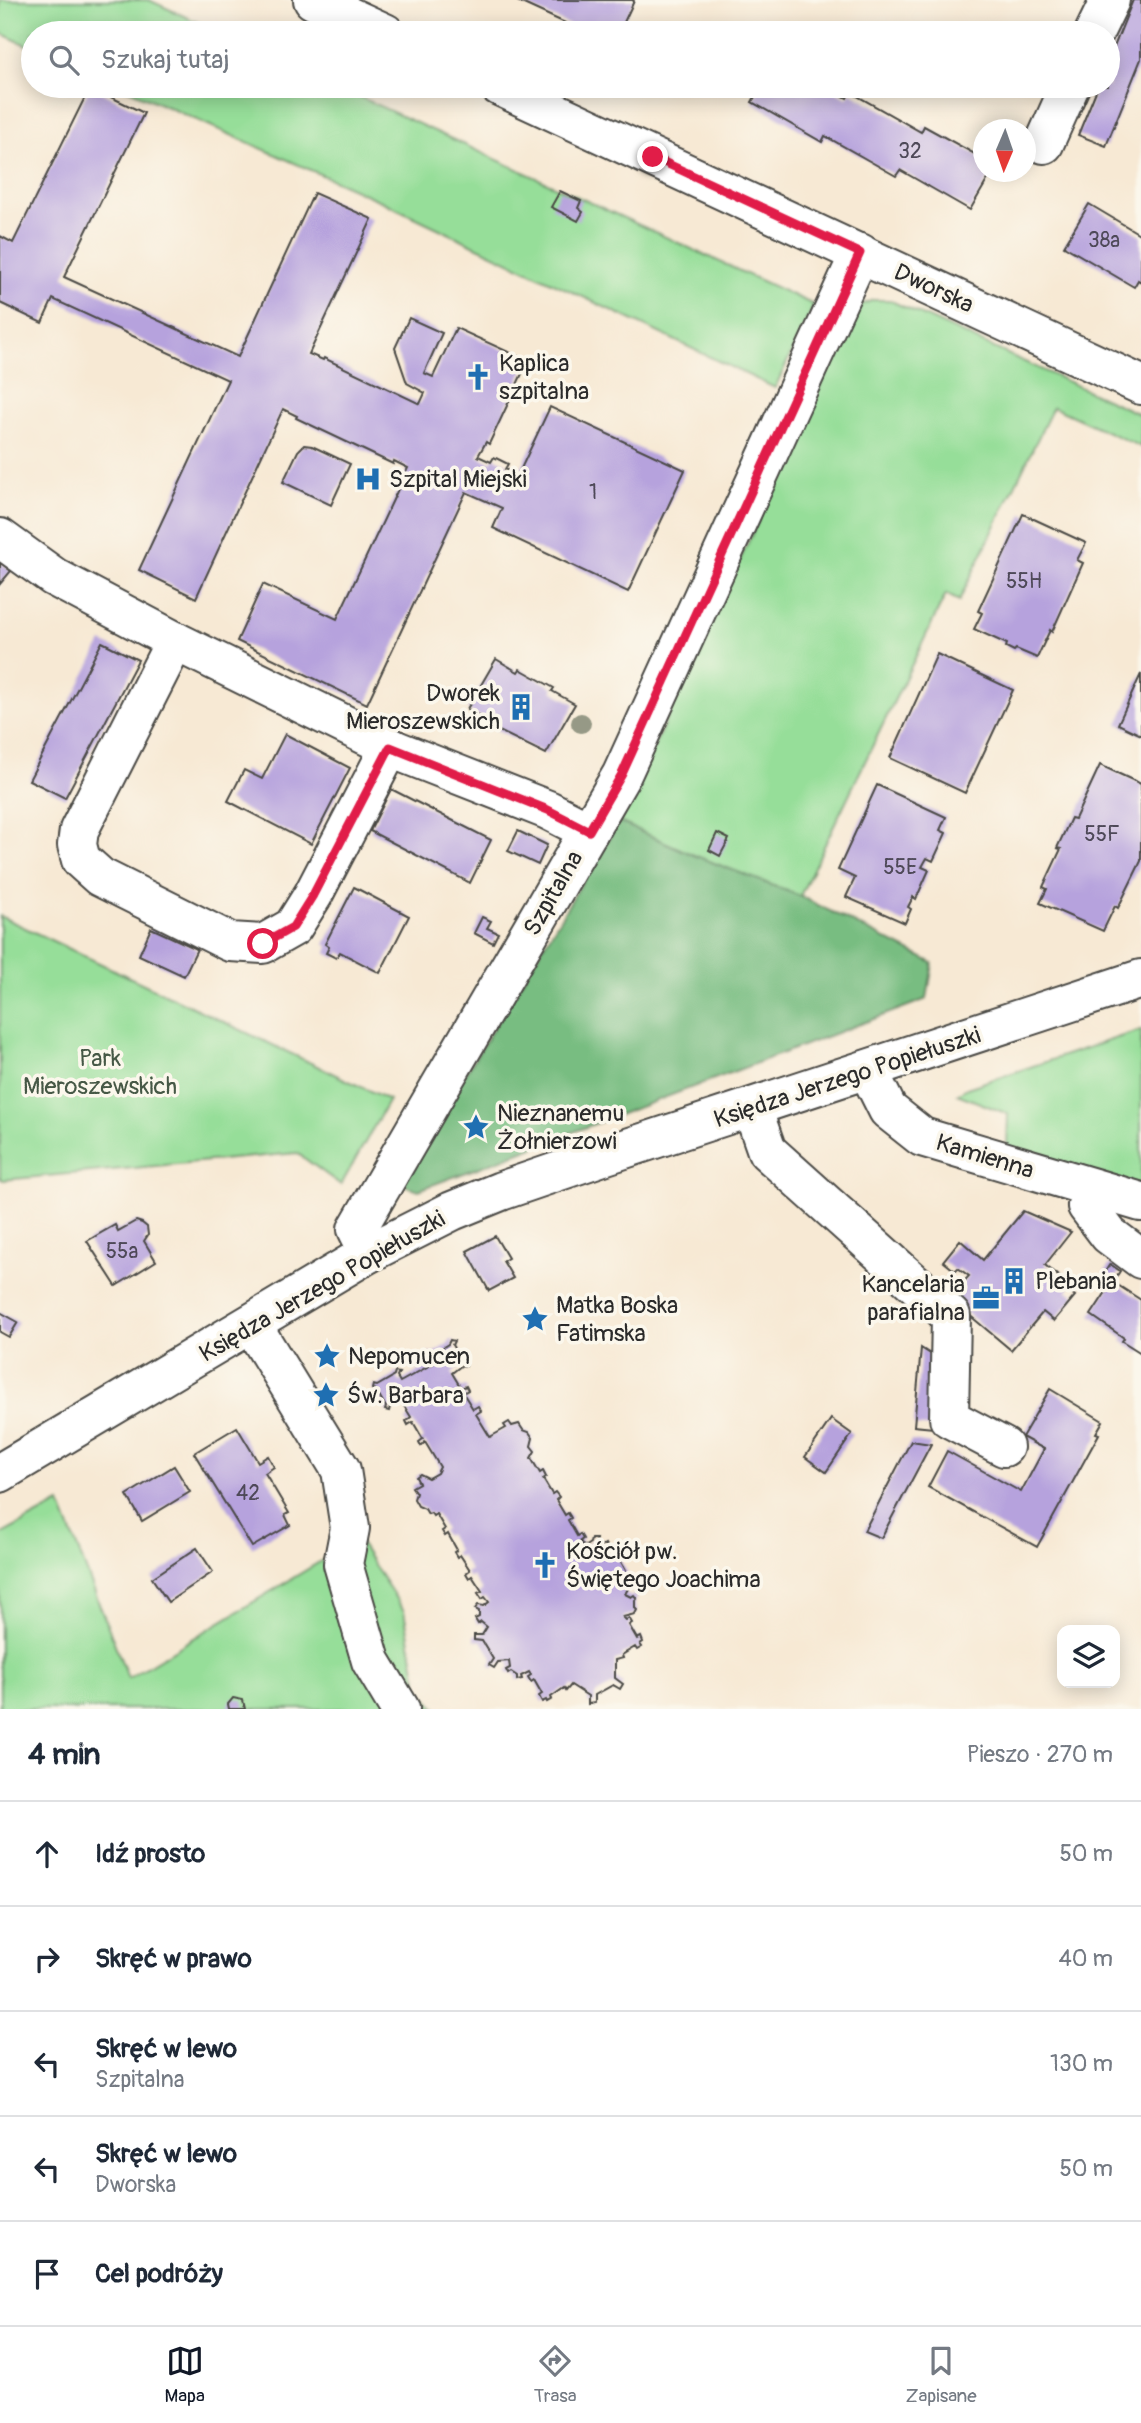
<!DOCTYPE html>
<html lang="pl">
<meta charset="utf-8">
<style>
:root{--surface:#fff;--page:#f6f6f7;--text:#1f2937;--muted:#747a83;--line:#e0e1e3;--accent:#111827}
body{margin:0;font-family:Pangolin,sans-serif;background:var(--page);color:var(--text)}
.controls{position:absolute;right:21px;bottom:21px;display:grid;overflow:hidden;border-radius:14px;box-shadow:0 4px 18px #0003}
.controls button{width:63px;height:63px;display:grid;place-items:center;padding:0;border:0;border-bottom:2px solid var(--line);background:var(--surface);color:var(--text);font:35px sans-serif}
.compass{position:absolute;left:973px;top:119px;width:63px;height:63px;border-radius:50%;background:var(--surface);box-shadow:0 4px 18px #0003;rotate:182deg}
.stop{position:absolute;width:21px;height:21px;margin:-16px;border:5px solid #e11d48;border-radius:50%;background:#fff}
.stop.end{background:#e11d48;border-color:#fff;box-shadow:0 2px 7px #0008}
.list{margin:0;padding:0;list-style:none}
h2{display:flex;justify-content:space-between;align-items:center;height:91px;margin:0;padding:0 28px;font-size:30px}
h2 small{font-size:23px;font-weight:400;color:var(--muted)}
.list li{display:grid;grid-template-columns:46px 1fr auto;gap:21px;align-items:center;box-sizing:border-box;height:105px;padding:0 28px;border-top:2px solid var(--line)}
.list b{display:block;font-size:26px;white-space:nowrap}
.list p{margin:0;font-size:23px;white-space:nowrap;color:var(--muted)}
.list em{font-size:23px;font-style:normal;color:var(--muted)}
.icon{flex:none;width:38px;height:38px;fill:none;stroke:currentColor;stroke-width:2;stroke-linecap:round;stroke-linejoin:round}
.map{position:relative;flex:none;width:1141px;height:1709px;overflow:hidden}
.search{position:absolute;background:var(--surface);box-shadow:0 4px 18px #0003;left:21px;right:21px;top:21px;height:77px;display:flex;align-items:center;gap:18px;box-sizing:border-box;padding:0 24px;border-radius:38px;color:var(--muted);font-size:26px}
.sheet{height:616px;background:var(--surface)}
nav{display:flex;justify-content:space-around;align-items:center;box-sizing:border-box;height:98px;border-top:2px solid var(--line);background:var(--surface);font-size:19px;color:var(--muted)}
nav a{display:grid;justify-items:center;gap:4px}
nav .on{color:var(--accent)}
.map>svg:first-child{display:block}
</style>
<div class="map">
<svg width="1141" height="1709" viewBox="0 0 1141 1709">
<rect width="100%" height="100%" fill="#fbf7ec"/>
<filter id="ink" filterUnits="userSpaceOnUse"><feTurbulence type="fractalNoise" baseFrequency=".0143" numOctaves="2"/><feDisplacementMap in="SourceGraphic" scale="14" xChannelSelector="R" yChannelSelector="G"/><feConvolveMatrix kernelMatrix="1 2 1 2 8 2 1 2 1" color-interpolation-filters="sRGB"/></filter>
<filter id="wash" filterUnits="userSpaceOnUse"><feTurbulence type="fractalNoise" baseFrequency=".00686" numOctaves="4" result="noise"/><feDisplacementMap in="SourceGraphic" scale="28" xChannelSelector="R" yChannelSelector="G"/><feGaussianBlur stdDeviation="1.57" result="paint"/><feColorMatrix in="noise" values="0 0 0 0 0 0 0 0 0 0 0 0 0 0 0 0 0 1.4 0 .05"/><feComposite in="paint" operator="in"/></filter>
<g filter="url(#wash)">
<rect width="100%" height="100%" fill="#f7e9d4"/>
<g fill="#96de99" stroke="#608462" stroke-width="2">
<polygon points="0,0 149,0 221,33 33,33 33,48 0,33"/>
<polygon points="120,86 336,86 814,305 775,388 383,202"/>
<polygon points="873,300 889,300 1141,415 1141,447 1053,407 959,601 946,594 800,896 696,856 619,822 854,313 861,305"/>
<polygon points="0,916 389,1100 341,1185 297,1153 3,1180 0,1178"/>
<polygon points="1141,1030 1141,1186 1007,1148 1008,1114 957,1094 967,1088"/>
<polygon points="60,1503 128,1678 326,1558 350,1528 404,1611 419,1691 437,1709 0,1709 0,1535"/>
</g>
<polygon fill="#78bd81" stroke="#527456" stroke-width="2" points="619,822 696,856 800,896 933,963 927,999 419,1190 406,1186 403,1176"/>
<g id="blocks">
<g fill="#b6a2dd">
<polygon points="515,0 633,0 634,1 619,33 587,33"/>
<polygon points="1133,0 1141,0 1141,59 1106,146 1078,135 1098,86 1108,86 1108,62"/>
<polygon points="761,86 824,86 847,98 850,92 921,132 924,126 984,159 984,172 992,172 970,210 900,170 896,176 825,136 822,142 752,102"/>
<polygon points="90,87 144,113 64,277 238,357 314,193 372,219 309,354 323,360 324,358 420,404 425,393 407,383 395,348 409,318 442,333 424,373 433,377 456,328 528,361 489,444 486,442 478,456 491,462 494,457 508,464 505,469 518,475 550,407 685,470 628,592 493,528 502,508 466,492 367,704 237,641 263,584 337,619 408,468 394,461 393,464 296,418 297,416 283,409 196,598 139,570 228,380 53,299 42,323 0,303 0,236 13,243"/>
<polygon points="560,191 581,201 578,208 583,212 578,221 551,207"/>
<polygon points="1089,204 1141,235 1141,282 1138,280 1134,287 1064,246"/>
<polygon points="304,445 312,446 350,464 331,505 283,482 298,451"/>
<polygon points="1023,514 1086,543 1077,560 1083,563 1052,632 1050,630 1037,658 1016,649 1014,651 1006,647 1007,644 974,629 982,613 978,611"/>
<polygon points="0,562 11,571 0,584"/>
<polygon points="102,642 138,660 65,798 29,780"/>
<polygon points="937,654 1013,690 965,793 890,758"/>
<polygon points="496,659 518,672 520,669 554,688 552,691 575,704 546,754 491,727 493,724 467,709"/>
<polygon points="1141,674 1141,735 1118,724"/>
<polygon points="285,734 350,768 311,844 228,801 244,770 262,779"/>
<polygon points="1100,765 1141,784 1141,861 1118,908 1115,906 1103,931 1040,903 1047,889 1043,887 1061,849 1057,848 1071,818 1075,819"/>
<polygon points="877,785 946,817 940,830 946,833 933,861 927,858 922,867 929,870 916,899 913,897 908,907 911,909 905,923 846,897 855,878 838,870"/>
<polygon points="391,789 491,840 470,883 370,831"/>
<polygon points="518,831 547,845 538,865 508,851"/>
<polygon points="717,833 729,839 720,856 709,850"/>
<polygon points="354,887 409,916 380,973 340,952 336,958 326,953 329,947 325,944"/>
<polygon points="482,917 491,921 487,928 498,933 493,943 474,933"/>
<polygon points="151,928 197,949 184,976 139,955"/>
<polygon points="1023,1211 1071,1232 1045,1265 1070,1286 1067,1290 1075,1296 1054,1321 1043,1312 1011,1350 949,1298 969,1276 958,1268 955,1271 943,1261 960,1240 983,1260"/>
<polygon points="136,1221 142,1223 147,1227 148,1235 144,1241 156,1261 116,1286 87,1241 115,1225 118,1231"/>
<polygon points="495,1236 508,1258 503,1261 513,1278 489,1291 467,1251"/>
<polygon points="1110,1264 1120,1271 1113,1282 1141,1300 1141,1353 1122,1341 1124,1338 1091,1315 1108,1289 1098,1283"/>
<polygon points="0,1312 18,1322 9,1337 0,1332"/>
<polygon points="450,1340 454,1341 452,1345 462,1361 467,1362 466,1366 462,1365 452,1373 461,1388 466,1386 468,1390 463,1393 473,1409 478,1406 481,1411 476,1414 490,1437 506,1428 504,1425 509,1422 512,1426 519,1424 523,1430 529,1432 533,1438 531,1446 535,1451 531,1458 540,1473 543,1471 546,1477 543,1479 552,1494 555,1492 559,1497 556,1500 565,1515 568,1513 571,1518 568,1520 577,1536 580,1534 583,1539 580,1541 584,1547 590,1543 591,1539 596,1539 595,1544 600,1547 605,1544 607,1548 604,1551 604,1557 615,1557 618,1550 624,1553 620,1560 630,1578 639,1577 639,1584 630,1585 625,1594 631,1597 634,1595 637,1599 635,1601 635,1608 637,1610 635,1614 623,1617 626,1620 629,1618 632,1623 629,1625 637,1639 641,1637 643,1642 640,1644 642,1647 637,1650 635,1647 622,1655 623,1658 615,1660 615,1678 623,1684 620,1689 613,1685 595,1695 595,1703 588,1704 588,1696 571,1685 566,1691 564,1688 551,1697 552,1699 547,1702 546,1700 542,1702 539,1696 542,1694 534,1680 531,1682 528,1677 531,1675 529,1672 521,1676 522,1679 517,1680 517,1676 511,1672 508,1674 506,1670 510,1668 509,1661 498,1662 494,1668 489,1665 493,1659 482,1641 474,1640 474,1635 482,1635 487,1627 481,1622 478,1624 475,1619 479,1617 479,1611 475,1609 478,1605 484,1606 489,1602 485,1597 482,1599 478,1593 482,1591 472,1576 469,1578 466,1573 470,1570 460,1555 457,1557 454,1552 457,1550 448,1534 445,1536 442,1531 445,1529 436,1514 433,1516 431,1513 428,1514 425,1509 418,1506 414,1499 416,1493 412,1487 419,1483 416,1477 420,1474 428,1478 437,1473 440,1467 425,1442 421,1446 419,1442 423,1439 413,1422 408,1425 406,1421 411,1417 401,1401 390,1407 389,1411 385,1410 386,1407 376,1390 372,1389 373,1385 377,1386 394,1376 395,1372 399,1373 397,1377 400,1382 434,1363 432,1358 427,1356 428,1353 432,1354 448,1344"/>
<polygon points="921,1348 938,1359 933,1428 914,1426"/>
<polygon points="1050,1389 1103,1421 1096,1433 1099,1434 1037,1547 928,1487 947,1451 1021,1492 1044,1449 1022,1437"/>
<polygon points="831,1419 852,1434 826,1472 805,1457"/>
<polygon points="237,1427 258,1462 268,1456 274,1467 265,1473 289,1513 285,1515 290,1525 252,1547 194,1453"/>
<polygon points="911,1441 931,1444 881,1538 864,1531"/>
<polygon points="174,1466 190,1492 142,1521 127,1495"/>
<polygon points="197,1548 213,1572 168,1602 152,1578"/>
<polygon points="233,1698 243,1700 245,1709 229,1709 228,1704"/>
</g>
</g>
</g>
<g filter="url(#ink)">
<use href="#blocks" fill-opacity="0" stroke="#4a4844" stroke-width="2"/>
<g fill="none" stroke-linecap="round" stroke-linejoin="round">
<defs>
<g id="minor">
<polyline points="313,0 385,33"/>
<polyline points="1094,33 1110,0"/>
<polyline points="499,86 1141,385"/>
<polyline points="1044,144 1070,86"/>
<polyline points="0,538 54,577 175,641 398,751 548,810 589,831"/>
<polyline points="175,641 79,830 77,845 81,860 100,877 230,942 263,944 293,927 313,895 390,747"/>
<polyline points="868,1070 888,1110 922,1137 1141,1202"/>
<polyline points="752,1108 767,1151 951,1316 949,1418 1004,1447"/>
<polyline points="1092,1188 1087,1206 1109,1235 1141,1259"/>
<polyline points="369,1253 357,1229 622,774 860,253"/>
<polyline points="252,1325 341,1470 350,1528 343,1564 371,1661 400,1709"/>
<polyline points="0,1473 369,1253 452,1211 501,1191 606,1155 1141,979"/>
</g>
</defs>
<use href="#minor" stroke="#4a4844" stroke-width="42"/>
<use href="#minor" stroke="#fff" stroke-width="38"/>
</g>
<circle fill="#969986" cx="581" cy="723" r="10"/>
</g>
<g fill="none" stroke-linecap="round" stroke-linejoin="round" filter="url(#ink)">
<polyline stroke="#e11d48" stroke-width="9" points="263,944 293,927 313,895 390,747 548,810 589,831 622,774 860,253 653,157"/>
</g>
<defs>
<symbol id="church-bare" viewBox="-9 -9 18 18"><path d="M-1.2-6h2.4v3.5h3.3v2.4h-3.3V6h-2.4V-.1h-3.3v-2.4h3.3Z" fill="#1f6fb2" stroke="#fbf7ec" stroke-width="2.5" paint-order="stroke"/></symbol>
<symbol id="hospital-bare" viewBox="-9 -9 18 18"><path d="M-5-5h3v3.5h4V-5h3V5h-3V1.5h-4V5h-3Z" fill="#1f6fb2" stroke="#fbf7ec" stroke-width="2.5" paint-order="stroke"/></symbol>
<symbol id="building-bare" viewBox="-9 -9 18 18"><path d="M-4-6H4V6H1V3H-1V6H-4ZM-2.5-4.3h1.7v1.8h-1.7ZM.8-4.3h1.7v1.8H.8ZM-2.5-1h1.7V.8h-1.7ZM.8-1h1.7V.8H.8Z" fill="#1f6fb2" stroke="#fbf7ec" stroke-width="2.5" paint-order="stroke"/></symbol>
<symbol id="sight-bare" viewBox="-9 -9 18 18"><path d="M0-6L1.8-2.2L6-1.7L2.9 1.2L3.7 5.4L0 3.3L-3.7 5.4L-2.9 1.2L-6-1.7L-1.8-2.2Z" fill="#1f6fb2" stroke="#fbf7ec" stroke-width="2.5" paint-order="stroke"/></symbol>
<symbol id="office-bare" viewBox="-9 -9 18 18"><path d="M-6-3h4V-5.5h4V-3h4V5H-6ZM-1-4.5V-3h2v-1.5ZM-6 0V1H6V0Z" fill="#1f6fb2" stroke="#fbf7ec" stroke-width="2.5" paint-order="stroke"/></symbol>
</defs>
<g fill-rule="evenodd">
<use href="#church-bare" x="459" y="358" width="38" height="38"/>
<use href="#hospital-bare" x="349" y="460" width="38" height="38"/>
<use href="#building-bare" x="502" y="688" width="38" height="38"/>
<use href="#sight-bare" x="457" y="1108" width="38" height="38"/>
<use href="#building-bare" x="995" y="1262" width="38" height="38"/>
<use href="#office-bare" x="967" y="1279" width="38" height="38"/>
<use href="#sight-bare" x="516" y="1300" width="38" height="38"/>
<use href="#sight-bare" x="308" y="1337" width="38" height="38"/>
<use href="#sight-bare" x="307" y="1376" width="38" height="38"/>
<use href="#church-bare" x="526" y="1546" width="38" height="38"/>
</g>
<g text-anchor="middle" stroke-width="7" stroke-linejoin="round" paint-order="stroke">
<g font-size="21" fill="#4e4958">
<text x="910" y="158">32</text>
<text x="1104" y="247">38a</text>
<text x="593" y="499">1</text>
<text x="1024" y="588">55H</text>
<text x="1102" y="841">55F</text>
<text x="900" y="874">55E</text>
<text x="122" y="1258">55a</text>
<text x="248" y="1500">42</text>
</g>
<g font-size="24" fill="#2b2b2b" stroke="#fbf7ec">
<text transform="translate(934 288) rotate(25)" y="8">Dworska</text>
<text transform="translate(553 893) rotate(-60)" y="8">Szpitalna</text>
<text transform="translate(847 1077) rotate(-18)" y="8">Księdza Jerzego Popiełuszki</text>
<text transform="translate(985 1156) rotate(17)" y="8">Kamienna</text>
<text transform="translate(322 1286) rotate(-30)" y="8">Księdza Jerzego Popiełuszki</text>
</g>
<g font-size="24" fill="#2b2b2b" stroke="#fbf7ec" text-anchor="start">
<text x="499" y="371">Kaplica<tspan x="499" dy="28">szpitalna</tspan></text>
<text x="389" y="487">Szpital Miejski</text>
<text x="500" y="701" text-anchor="end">Dworek<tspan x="500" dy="28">Mieroszewskich</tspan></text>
<text x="497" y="1121">Nieznanemu<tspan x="497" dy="28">Żołnierzowi</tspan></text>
<text x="1035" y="1289">Plebania</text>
<text x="965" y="1292" text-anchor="end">Kancelaria<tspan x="965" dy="28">parafialna</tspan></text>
<text x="556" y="1313">Matka Boska<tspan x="556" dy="28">Fatimska</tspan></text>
<text x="348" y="1364">Nepomucen</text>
<text x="347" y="1403">Św. Barbara</text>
<text x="566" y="1559">Kościół pw.<tspan x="566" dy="28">Świętego Joachima</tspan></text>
</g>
<g font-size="24" fill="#465846" stroke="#fbf7ec">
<text x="100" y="1066">Park<tspan x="100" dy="28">Mieroszewskich</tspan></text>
</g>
</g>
</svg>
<div class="controls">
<button><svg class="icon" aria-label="layers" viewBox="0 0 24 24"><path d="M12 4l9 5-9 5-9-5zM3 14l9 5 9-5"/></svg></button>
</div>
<svg class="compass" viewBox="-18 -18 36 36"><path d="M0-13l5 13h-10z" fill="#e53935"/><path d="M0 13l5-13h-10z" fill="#747a83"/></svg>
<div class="stop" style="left:263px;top:944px"></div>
<div class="stop end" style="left:653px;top:157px"></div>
<div class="search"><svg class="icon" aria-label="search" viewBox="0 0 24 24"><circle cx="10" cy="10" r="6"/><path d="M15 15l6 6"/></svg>Szukaj tutaj</div>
</div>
<section class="sheet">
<h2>4 min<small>Pieszo · 270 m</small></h2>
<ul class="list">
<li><svg class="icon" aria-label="ahead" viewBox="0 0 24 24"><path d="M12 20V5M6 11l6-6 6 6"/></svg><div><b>Idź prosto</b></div><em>50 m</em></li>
<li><svg class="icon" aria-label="right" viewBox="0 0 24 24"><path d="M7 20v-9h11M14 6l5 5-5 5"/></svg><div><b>Skręć w prawo</b></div><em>40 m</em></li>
<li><svg class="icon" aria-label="left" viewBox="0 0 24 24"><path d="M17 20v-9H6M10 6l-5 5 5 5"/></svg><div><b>Skręć w lewo</b><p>Szpitalna</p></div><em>130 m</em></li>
<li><svg class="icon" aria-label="left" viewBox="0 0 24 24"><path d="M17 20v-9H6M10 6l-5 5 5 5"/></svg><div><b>Skręć w lewo</b><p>Dworska</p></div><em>50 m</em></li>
<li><svg class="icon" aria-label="arrive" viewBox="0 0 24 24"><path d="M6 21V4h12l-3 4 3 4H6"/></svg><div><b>Cel podróży</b></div></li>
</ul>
</section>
<nav>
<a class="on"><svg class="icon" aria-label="map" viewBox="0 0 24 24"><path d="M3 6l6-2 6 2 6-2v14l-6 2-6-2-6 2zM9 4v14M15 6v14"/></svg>Mapa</a>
<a><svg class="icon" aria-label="directions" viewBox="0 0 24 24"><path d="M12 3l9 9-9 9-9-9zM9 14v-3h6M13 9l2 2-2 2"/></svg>Trasa</a>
<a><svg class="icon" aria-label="saved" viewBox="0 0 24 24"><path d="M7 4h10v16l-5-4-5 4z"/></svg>Zapisane</a>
</nav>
